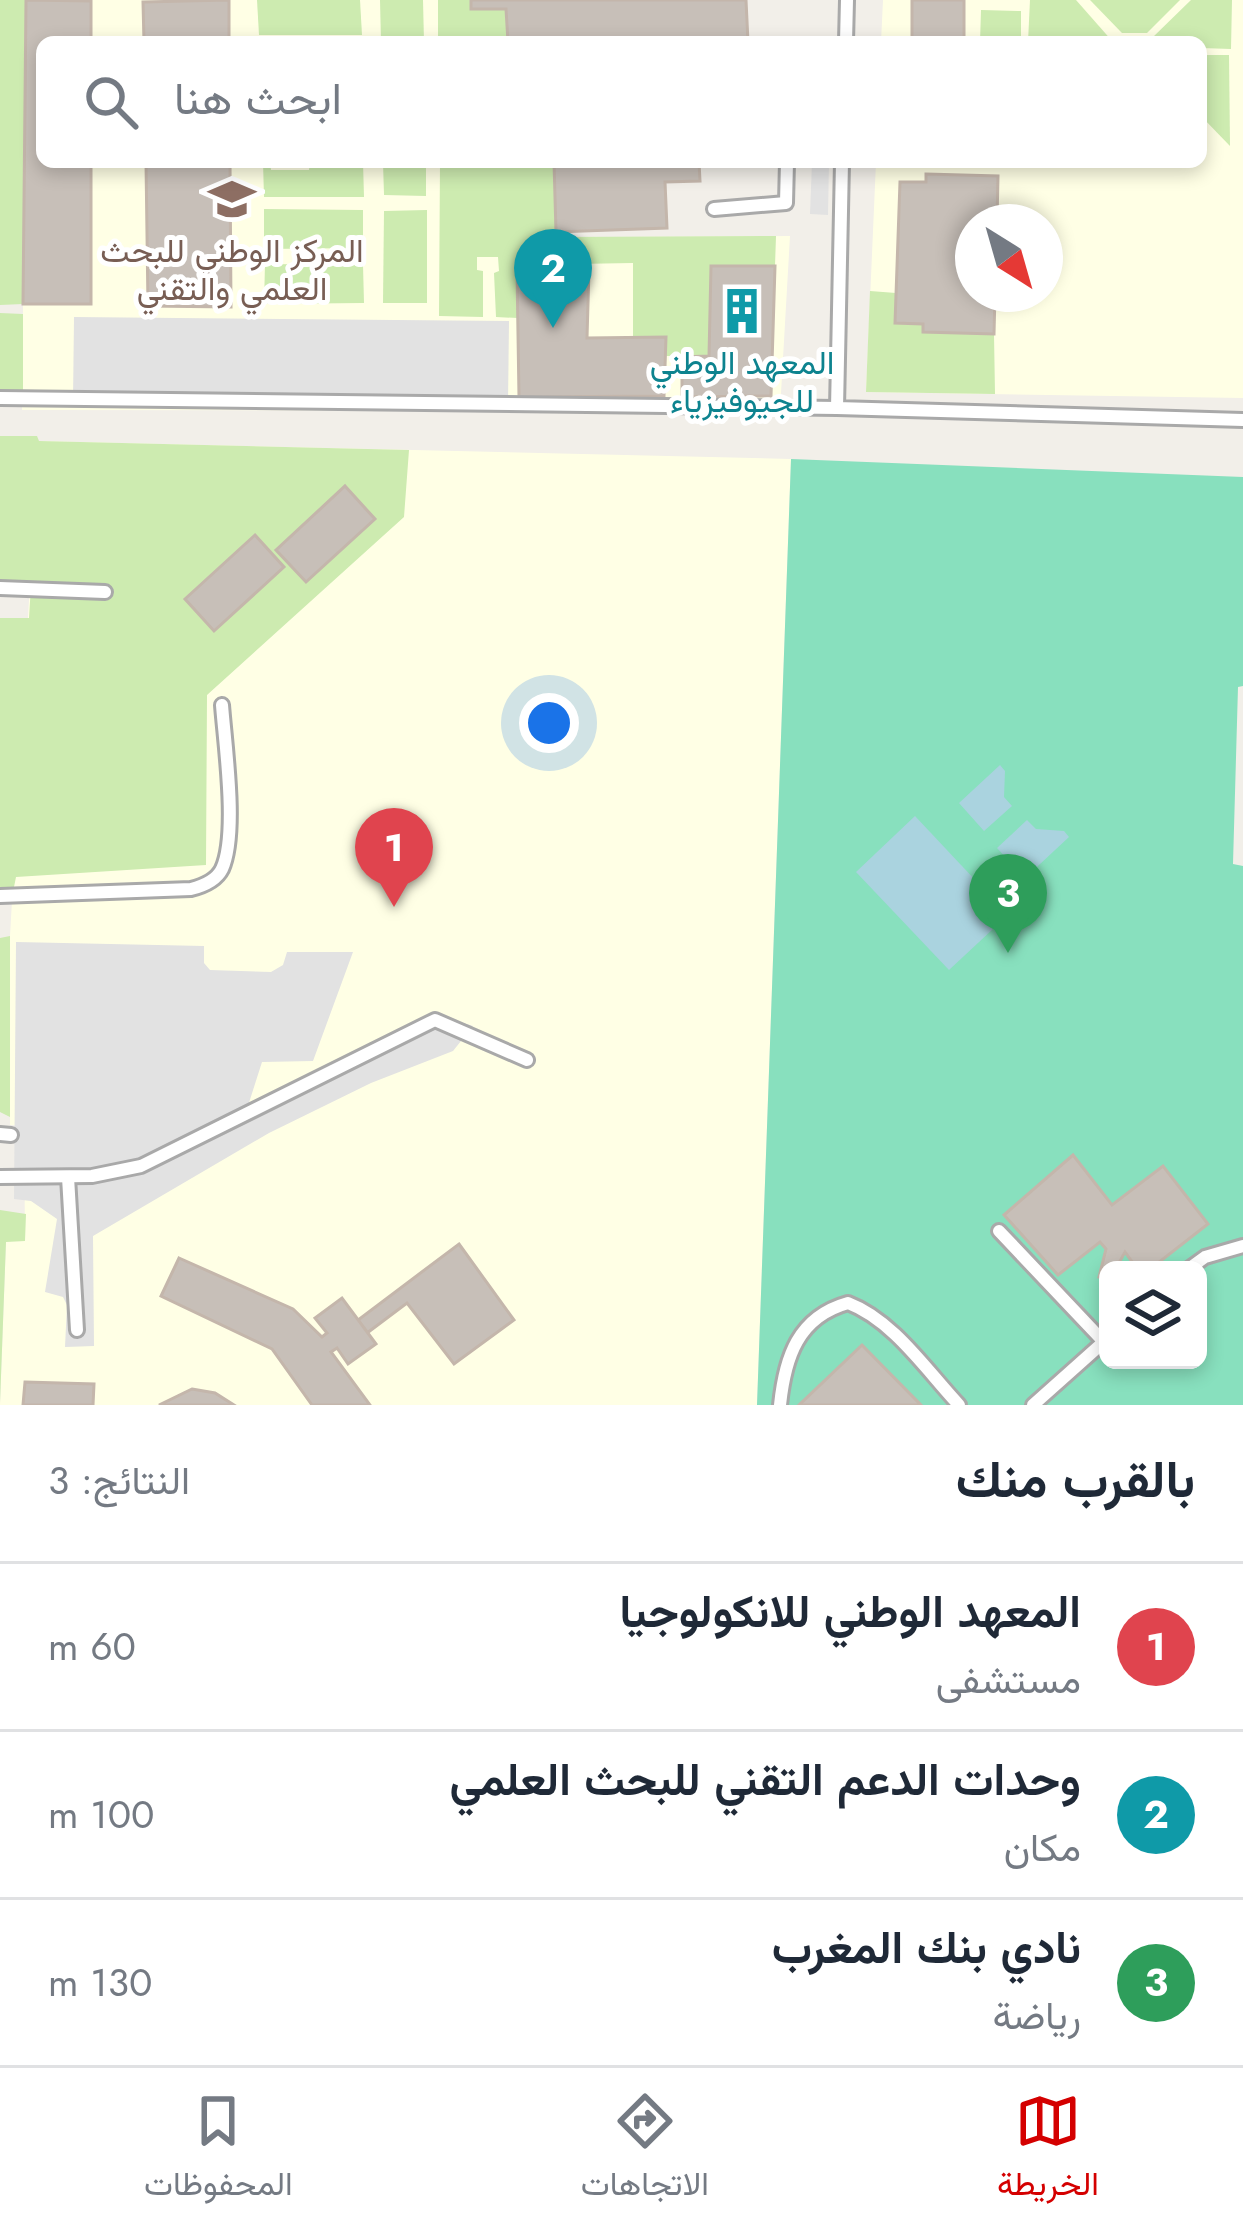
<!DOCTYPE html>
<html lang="ar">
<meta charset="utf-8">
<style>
:root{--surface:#fff;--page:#f2f2f3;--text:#1f2937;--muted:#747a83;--line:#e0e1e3;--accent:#d40000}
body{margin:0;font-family:Jost,Vazirmatn,sans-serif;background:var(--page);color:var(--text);direction:rtl}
.controls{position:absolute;right:36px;bottom:36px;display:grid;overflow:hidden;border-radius:18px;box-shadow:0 6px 18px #0003}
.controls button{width:108px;height:108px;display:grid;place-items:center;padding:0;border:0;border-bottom:3px solid var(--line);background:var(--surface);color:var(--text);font:60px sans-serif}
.compass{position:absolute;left:955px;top:204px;width:108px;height:108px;border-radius:50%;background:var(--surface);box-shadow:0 6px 18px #0003;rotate:143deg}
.you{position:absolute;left:549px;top:723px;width:42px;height:42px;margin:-30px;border:9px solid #fff;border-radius:50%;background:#1a73e8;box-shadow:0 0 0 18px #1a73e833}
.badge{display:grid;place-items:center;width:78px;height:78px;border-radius:50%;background:var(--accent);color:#fff;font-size:39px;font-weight:700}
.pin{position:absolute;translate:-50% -99px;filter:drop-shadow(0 3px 6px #0008)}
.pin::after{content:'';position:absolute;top:63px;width:42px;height:36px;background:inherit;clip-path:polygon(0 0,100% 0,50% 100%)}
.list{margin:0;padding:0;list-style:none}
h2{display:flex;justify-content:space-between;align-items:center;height:156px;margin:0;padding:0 48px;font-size:51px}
h2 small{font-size:39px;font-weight:400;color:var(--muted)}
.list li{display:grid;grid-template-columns:78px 1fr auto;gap:36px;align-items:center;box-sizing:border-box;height:168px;padding:0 48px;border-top:3px solid var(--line)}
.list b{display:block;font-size:45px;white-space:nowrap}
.list p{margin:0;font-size:39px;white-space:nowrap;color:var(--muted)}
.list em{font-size:39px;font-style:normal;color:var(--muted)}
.icon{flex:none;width:66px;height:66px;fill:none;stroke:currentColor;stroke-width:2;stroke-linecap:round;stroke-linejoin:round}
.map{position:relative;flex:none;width:1243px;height:1405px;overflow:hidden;direction:ltr}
.search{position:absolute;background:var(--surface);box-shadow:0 6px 18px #0003;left:36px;right:36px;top:36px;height:132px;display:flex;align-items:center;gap:30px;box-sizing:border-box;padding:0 42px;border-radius:18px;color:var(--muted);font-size:45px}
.sheet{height:660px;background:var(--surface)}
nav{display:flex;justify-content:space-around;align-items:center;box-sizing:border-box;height:168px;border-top:3px solid var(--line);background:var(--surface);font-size:33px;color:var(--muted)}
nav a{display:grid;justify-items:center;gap:6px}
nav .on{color:var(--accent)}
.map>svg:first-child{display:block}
</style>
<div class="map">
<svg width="1243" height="1405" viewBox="0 0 1243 1405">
<rect width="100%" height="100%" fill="#f2efe9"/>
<g fill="#ffffe5" fill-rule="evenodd">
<polygon points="26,0 438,0 438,42 42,42 42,162 440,162 441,238 790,236 780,411 22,410"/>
<path d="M883,0h360v398l-377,-6 10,-230h325v-120h-320zM973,222h72v72h-72z"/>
<polygon points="38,441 791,459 757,1405 0,1405 6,1241 25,1240 24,1126 10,1125 10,936"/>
</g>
<g fill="#cdebb0">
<polygon points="0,0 26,0 23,304 0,305"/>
<polygon points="257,0 360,0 362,35 259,35"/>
<polygon points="380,0 423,0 424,42 381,42"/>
<polygon points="438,0 471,0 472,9 506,9 508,42 438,42"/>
<polygon points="1076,0 1113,42 1028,42 1030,0"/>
<polygon points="1090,0 1180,0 1147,33 1122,33"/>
<polygon points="1191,0 1232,0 1231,49 1201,48 1201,42 1155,42 1152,38"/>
<polygon points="981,10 1021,11 1021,42 980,42"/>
<polygon points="1201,55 1229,55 1230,146 1201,116"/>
<polygon points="263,162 270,162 271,170 309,170 310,162 363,162 364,197 264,197"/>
<polygon points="383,162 426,162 426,196 384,195"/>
<polygon points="440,162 554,162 558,237 776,236 775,266 711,267 709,356 665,356 633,338 633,263 518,265 518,318 496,317 494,273 499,271 498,257 477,257 477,270 483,271 483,317 439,316"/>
<polygon points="264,209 363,210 363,248 264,249"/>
<polygon points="427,210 427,303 383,303 384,211"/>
<polygon points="265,264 363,265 364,303 264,304"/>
<polygon points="870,291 896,293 896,323 923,324 923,332 994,334 995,394 866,392"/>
<polygon points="0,313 23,314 23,398 0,397"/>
<polygon points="0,436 37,436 39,441 409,450 404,517 207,695 206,865 16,877 14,887 0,887 0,618 29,618 31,585 0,585"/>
<polygon points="10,936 10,1117 0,1112 0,938"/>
<polygon points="0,1210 26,1214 25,1241 6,1242 0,1403"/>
</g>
<path fill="#88e0be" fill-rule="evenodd" d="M791,459l452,18v209l-5,1 -5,177 10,2v539h-486zM1108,1270h90v90h-90z"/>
<g fill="#e2e2e2">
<polygon points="812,162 829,162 828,215 810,214"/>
<polygon points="74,317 509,321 508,404 73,401"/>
<polygon points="16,942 204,946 204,963 210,970 271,972 283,965 287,952 353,952 313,1061 262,1062 247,1109 437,1015 473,1026 453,1051 371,1083 269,1133 93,1236 94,1346 65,1347 67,1305 63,1297 45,1292 57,1219 31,1201 14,1199"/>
</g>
<g fill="#aad3df">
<polygon points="1000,765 1005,771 1004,797 1012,806 984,831 959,803"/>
<polygon points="915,816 1008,915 949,970 856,872"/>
<polygon points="1027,820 1036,829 1064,831 1069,837 1025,878 997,848"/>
</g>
<g fill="#c7bfb8" stroke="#c4b6ab" stroke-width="3">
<polygon points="26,0 91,1 91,42 42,42 42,162 91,162 91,304 23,304"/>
<polygon points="229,0 229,42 144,42 143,2"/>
<polygon points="471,0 746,0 748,42 508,42 506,9 471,9"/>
<rect x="912" y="0" width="52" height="42"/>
<polygon points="146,162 230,162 231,307 148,306"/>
<polygon points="554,162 699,162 700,181 665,182 667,228 556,232"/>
<polygon points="926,174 998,176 997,222 973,222 973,294 995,294 994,334 923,332 923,324 895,323 900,182 926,182"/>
<polygon points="711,266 775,266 771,396 682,397 682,357 709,356"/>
<polygon points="589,269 587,338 666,337 664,396 519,397 517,270"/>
<polygon points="345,486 375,519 306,582 276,550"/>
<polygon points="255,535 284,567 214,631 185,599"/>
<polygon points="1073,1155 1112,1205 1163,1166 1208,1224 1149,1270 1138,1270 1125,1252 1115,1270 1108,1270 1108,1279 1099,1277 1106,1249 1100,1242 1058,1275 1004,1215"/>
<polygon points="459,1244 514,1320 454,1364 407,1303 367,1333 358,1320"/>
<polygon points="179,1258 293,1309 322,1337 327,1333 315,1318 342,1298 376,1344 348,1364 337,1348 331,1352 370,1405 312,1405 272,1349 161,1296"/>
<polygon points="862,1345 921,1405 799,1405"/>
<polygon points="25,1382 94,1384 93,1405 23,1405"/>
<polygon points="192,1389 215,1393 234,1405 159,1405"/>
</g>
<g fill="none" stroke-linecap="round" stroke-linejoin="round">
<defs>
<g id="service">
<polyline points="846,42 847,0"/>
<polyline points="842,162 837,408 1243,420"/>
<polyline points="714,209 786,203 787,162"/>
<polyline points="0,398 837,408"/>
<polyline points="0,588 105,592"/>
<path d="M0,896l191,-7c12,-3 25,-8 31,-20 16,-35 3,-124 0,-164"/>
<polyline points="0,1134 11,1135"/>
<polyline points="0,1177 92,1176 141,1166 435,1020 527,1060"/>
<polyline points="68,1177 77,1330"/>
<polyline points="999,1231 1104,1342"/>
<polyline points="1187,1270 1205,1257 1243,1246"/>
<path d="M780,1405c5,-48 18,-88 68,-102 45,17 79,68 111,102"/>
<polyline points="1033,1405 1107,1339"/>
</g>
</defs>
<use href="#service" stroke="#a9a9a9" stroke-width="18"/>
<use href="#service" stroke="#fff" stroke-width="12"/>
</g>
<defs>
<symbol id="university-bare" viewBox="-9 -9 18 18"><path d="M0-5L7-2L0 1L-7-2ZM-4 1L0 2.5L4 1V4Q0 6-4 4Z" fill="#8d6e63" stroke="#fff" stroke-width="2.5" paint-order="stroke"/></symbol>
<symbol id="building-bare" viewBox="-9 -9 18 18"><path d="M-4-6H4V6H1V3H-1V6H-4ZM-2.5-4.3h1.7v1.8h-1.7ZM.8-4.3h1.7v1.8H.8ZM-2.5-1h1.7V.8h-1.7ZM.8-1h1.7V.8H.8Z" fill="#0f9aa8" stroke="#fff" stroke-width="2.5" paint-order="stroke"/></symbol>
</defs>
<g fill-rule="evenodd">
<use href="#university-bare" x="199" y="166" width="66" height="66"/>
<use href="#building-bare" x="709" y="278" width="66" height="66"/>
</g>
<g text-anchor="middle" stroke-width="10" stroke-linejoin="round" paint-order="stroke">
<g font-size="33" fill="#785e54" stroke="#fff">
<text x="232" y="262">المركز الوطني للبحث<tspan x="232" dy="38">العلمي والتقني</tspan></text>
</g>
<g font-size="33" fill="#0d838f" stroke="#fff">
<text x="742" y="374">المعهد الوطني<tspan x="742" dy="38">للجيوفيزياء</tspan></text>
</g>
</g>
</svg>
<div class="controls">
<button><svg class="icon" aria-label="layers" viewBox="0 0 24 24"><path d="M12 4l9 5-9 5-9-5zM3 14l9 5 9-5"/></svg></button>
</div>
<svg class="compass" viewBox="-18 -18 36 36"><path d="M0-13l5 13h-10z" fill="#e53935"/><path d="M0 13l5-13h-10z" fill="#747a83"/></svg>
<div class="you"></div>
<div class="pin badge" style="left:394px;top:907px;background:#e0444e">1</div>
<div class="pin badge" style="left:553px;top:328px;background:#0f9aa8">2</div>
<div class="pin badge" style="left:1008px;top:953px;background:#2e9e5b">3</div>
<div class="search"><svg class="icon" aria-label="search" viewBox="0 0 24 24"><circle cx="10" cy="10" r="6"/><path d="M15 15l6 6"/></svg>ابحث هنا</div>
</div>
<section class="sheet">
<h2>بالقرب منك<small>النتائج: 3</small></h2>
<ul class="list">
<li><span class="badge" style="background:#e0444e">1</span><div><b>المعهد الوطني للانكولوجيا</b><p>مستشفى</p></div><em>60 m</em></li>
<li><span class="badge" style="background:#0f9aa8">2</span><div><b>وحدات الدعم التقني للبحث العلمي</b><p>مكان</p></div><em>100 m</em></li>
<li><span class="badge" style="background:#2e9e5b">3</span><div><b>نادي بنك المغرب</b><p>رياضة</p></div><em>130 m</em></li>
</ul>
</section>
<nav>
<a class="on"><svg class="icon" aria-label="map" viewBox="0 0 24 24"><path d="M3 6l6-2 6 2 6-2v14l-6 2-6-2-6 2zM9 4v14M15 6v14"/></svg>الخريطة</a>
<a><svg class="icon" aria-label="directions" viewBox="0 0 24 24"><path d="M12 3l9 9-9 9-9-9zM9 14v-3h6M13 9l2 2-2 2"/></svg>الاتجاهات</a>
<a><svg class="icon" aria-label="saved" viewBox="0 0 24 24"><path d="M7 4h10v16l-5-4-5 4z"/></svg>المحفوظات</a>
</nav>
